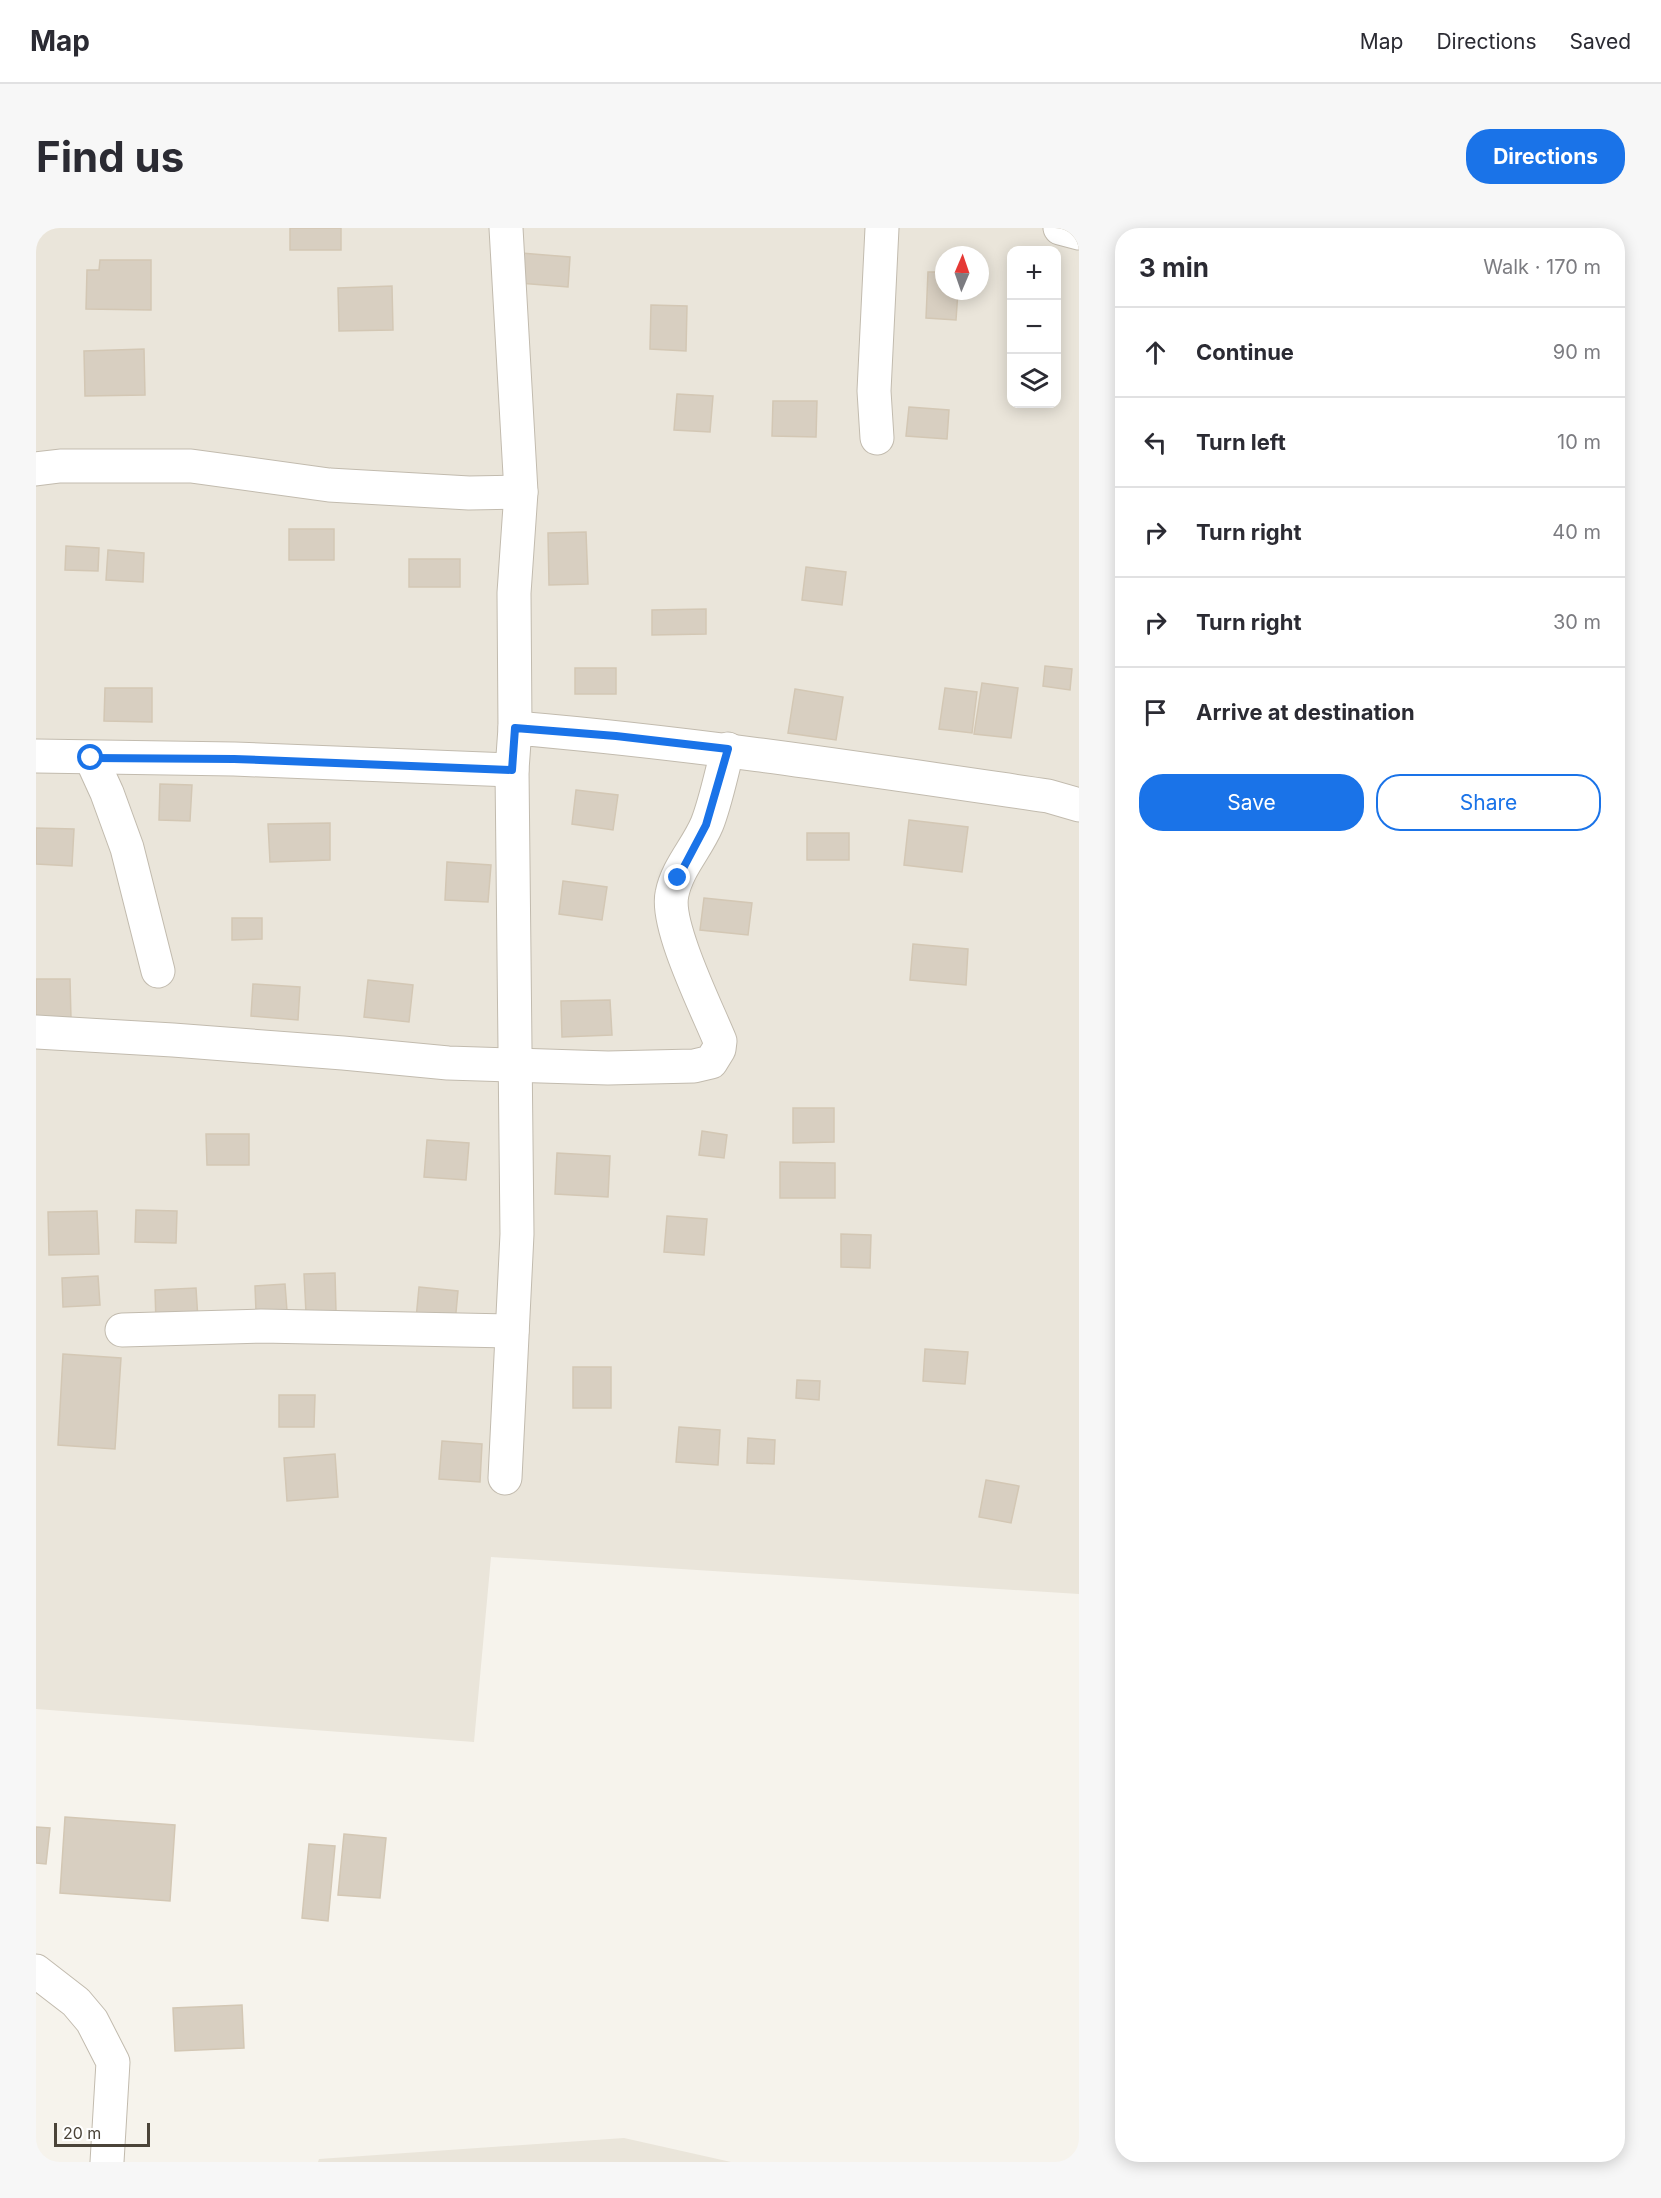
<!DOCTYPE html>
<meta charset="utf-8">
<style>
:root{--surface:#fff;--page:#f7f7f7;--text:#2b2b33;--muted:#7c7c81;--line:#e1e1e2;--accent:#1a73e8}
body{margin:0;font-family:Inter,sans-serif;background:var(--page);color:var(--text)}
.controls{position:absolute;right:18px;top:18px;display:grid;overflow:hidden;border-radius:12px;box-shadow:0 3px 15px #0003}
.controls button{width:54px;height:54px;display:grid;place-items:center;padding:0;border:0;border-bottom:2px solid var(--line);background:var(--surface);color:var(--text);font:30px sans-serif}
.compass{position:absolute;left:899px;top:18px;width:54px;height:54px;border-radius:50%;background:var(--surface);box-shadow:0 3px 15px #0003;rotate:2deg}
.scale{position:absolute;left:18px;bottom:15px;width:96px;box-sizing:border-box;padding-left:6px;border:3px solid #4b4439;border-top:0;font-size:16px;line-height:21px;white-space:nowrap;color:#4b4439;-webkit-text-stroke:4px #fff;paint-order:stroke}
.stop{position:absolute;width:18px;height:18px;margin:-14px;border:4px solid #1a73e8;border-radius:50%;background:#fff}
.stop.end{background:#1a73e8;border-color:#fff;box-shadow:0 2px 6px #0008}
.list{margin:0;padding:0;list-style:none}
h2{display:flex;justify-content:space-between;align-items:center;height:78px;margin:0;padding:0 24px;font-size:26px}
h2 small{font-size:20px;font-weight:400;color:var(--muted)}
.list li{display:grid;grid-template-columns:39px 1fr auto;gap:18px;align-items:center;box-sizing:border-box;height:90px;padding:0 24px;border-top:2px solid var(--line)}
.list b{display:block;font-size:22px;white-space:nowrap}
.list em{font-size:20px;font-style:normal;color:var(--muted)}
.actions{display:flex;gap:12px;padding:18px 24px}
.actions a{flex:1;padding:14px 0;border:2px solid var(--accent);border-radius:24px;text-align:center;font-size:21px;color:var(--accent)}
.actions .main{background:var(--accent);color:#fff}
.icon{flex:none;width:33px;height:33px;fill:none;stroke:currentColor;stroke-width:2;stroke-linecap:round;stroke-linejoin:round}
.map{position:relative;flex:none;width:1043px;height:1934px;overflow:hidden;border-radius:24px}
header{display:flex;align-items:center;gap:36px;box-sizing:border-box;height:84px;padding:0 30px;background:var(--surface);border-bottom:2px solid var(--line)}
header strong{font-size:28px}
nav{display:flex;gap:33px;margin-inline-start:auto;font-size:21px}
.intro{display:flex;align-items:center;justify-content:space-between;box-sizing:border-box;height:144px;padding:0 36px}
h1{margin:0;font-size:42px}
.button{padding:15px 27px;border-radius:24px;background:var(--accent);color:#fff;font-size:21px;font-weight:700}
main{display:flex;gap:36px;padding:0 36px}
aside{flex:1;background:var(--surface);border-radius:24px;box-shadow:0 3px 15px #0003}
.map>svg:first-child{display:block}
</style>
<header>
<strong>Map</strong>
<nav><a>Map</a><a>Directions</a><a>Saved</a></nav>
</header>
<div class="intro"><h1>Find us</h1><a class="button">Directions</a></div>
<main>
<div class="map">
<svg width="1043" height="1934" viewBox="0 0 1043 1934">
<rect width="100%" height="100%" fill="#f6f3ec"/>
<g fill="#eae5da" fill-rule="evenodd">
<path d="M0,0h1043v1366l-588,-37 -17,185 -438,-33zM975,22h45v154h-45zM908,27h36v36h-36z"/>
<polygon points="588,1910 695,1934 282,1934 283,1931"/>
</g>
<g fill="#d8cfc1" stroke="#d3c7b4" stroke-width="1.5">
<rect x="254" y="0" width="51" height="22"/>
<polygon points="485,25 534,29 532,59 483,55"/>
<polygon points="64,32 115,32 115,82 50,81 51,42 63,42"/>
<polygon points="892,44 908,44 908,63 922,63 920,92 890,90"/>
<polygon points="356,58 357,102 303,103 302,60"/>
<polygon points="615,77 651,78 650,123 614,121"/>
<polygon points="108,121 109,167 49,168 48,123"/>
<polygon points="641,166 677,168 674,204 638,202"/>
<polygon points="737,173 781,173 780,209 736,208"/>
<polygon points="873,179 913,182 911,211 870,208"/>
<rect x="253" y="301" width="45" height="31"/>
<polygon points="550,304 552,356 513,357 512,305"/>
<polygon points="30,318 63,320 62,343 29,342"/>
<polygon points="72,322 108,325 107,354 70,352"/>
<rect x="373" y="331" width="51" height="28"/>
<polygon points="770,339 810,344 806,377 766,372"/>
<polygon points="670,381 670,406 616,407 616,382"/>
<polygon points="1009,438 1036,441 1034,462 1007,458"/>
<rect x="539" y="440" width="41" height="26"/>
<polygon points="946,455 982,460 975,510 938,506"/>
<polygon points="69,460 116,460 116,494 68,493"/>
<polygon points="909,460 941,464 936,505 903,501"/>
<polygon points="759,461 807,469 800,512 752,505"/>
<polygon points="124,556 156,557 154,593 123,592"/>
<polygon points="540,562 582,567 577,602 536,596"/>
<polygon points="873,592 932,599 926,644 868,637"/>
<polygon points="294,595 294,632 234,634 232,596"/>
<polygon points="0,600 38,601 36,638 0,636"/>
<rect x="771" y="605" width="42" height="27"/>
<polygon points="411,634 455,637 452,674 409,672"/>
<polygon points="527,653 571,659 566,692 523,686"/>
<polygon points="668,670 716,675 712,707 664,702"/>
<polygon points="196,690 226,690 226,711 196,712"/>
<polygon points="877,716 932,721 930,757 874,752"/>
<polygon points="0,751 34,751 35,791 0,792"/>
<polygon points="332,752 377,757 373,794 328,789"/>
<polygon points="217,756 264,759 262,792 215,788"/>
<polygon points="574,772 576,807 526,809 525,773"/>
<polygon points="757,880 798,880 798,914 757,915"/>
<polygon points="666,903 691,907 688,930 663,927"/>
<polygon points="170,906 213,906 213,937 171,937"/>
<polygon points="391,912 433,915 430,952 388,949"/>
<polygon points="521,925 574,928 572,969 519,966"/>
<polygon points="744,934 799,935 799,970 744,970"/>
<polygon points="100,982 141,983 140,1015 99,1014"/>
<polygon points="61,983 63,1026 13,1027 12,984"/>
<polygon points="631,988 671,991 668,1027 628,1024"/>
<polygon points="805,1006 835,1007 834,1040 805,1039"/>
<polygon points="299,1045 300,1084 270,1085 268,1046"/>
<polygon points="62,1048 64,1077 27,1079 26,1050"/>
<polygon points="249,1056 251,1083 220,1084 219,1058"/>
<polygon points="383,1059 422,1063 419,1095 380,1091"/>
<polygon points="160,1060 162,1092 120,1095 119,1062"/>
<polygon points="889,1121 932,1124 929,1156 887,1153"/>
<polygon points="27,1126 85,1130 79,1221 22,1217"/>
<rect x="537" y="1139" width="38" height="41"/>
<polygon points="761,1152 784,1153 783,1172 760,1170"/>
<polygon points="243,1167 279,1167 278,1199 243,1199"/>
<polygon points="643,1199 684,1202 682,1237 640,1234"/>
<polygon points="712,1210 739,1212 738,1236 711,1235"/>
<polygon points="406,1213 446,1216 444,1254 403,1251"/>
<polygon points="299,1226 302,1269 251,1273 248,1230"/>
<polygon points="950,1252 983,1258 975,1295 943,1289"/>
<polygon points="29,1589 139,1597 134,1673 24,1665"/>
<polygon points="0,1599 14,1600 10,1636 0,1635"/>
<polygon points="308,1606 350,1610 344,1670 302,1667"/>
<polygon points="273,1616 299,1618 292,1693 266,1690"/>
<polygon points="206,1777 208,1820 139,1823 137,1780"/>
</g>
<g fill="none" stroke-linecap="round" stroke-linejoin="round">
<defs>
<g id="minor">
<polyline points="470,0 485,264 478,365 479,500"/>
<polyline points="1024,0 1043,5"/>
<polyline points="841,210 838,163 846,0"/>
<polyline points="0,241 24,238 155,238 293,257 433,265 485,264"/>
<path d="M0,528l198,3 278,11 3,-42c179,15 355,42 533,68l31,9"/>
<polyline points="55,530 71,565 91,620 122,743"/>
<path d="M0,804l137,8 170,13 105,10 160,5 86,-2 17,-4 8,-13 1,-8c-13,-32 -55,-116 -48,-147 5,-26 25,-46 35,-70 9,-23 14,-50 21,-75"/>
<polyline points="86,1102 225,1098 476,1103"/>
<polyline points="469,1250 481,1006 476,542"/>
<polyline points="0,1743 40,1774 56,1793 77,1834 71,1934"/>
</g>
</defs>
<use href="#minor" stroke="#c2bbae" stroke-width="35"/>
<use href="#minor" stroke="#fff" stroke-width="33"/>
</g>
<g fill="none" stroke-linecap="round" stroke-linejoin="round">
<polyline stroke="#1a73e8" stroke-width="8" points="55,530 198,531 476,542 479,500 580,508 692,521 670,597 642,650"/>
</g>
</svg>
<div class="controls">
<button>+</button>
<button>−</button>
<button><svg class="icon" aria-label="layers" viewBox="0 0 24 24"><path d="M12 4l9 5-9 5-9-5zM3 14l9 5 9-5"/></svg></button>
</div>
<svg class="compass" viewBox="-18 -18 36 36"><path d="M0-13l5 13h-10z" fill="#e53935"/><path d="M0 13l5-13h-10z" fill="#7c7c81"/></svg>
<div class="scale">20 m</div>
<div class="stop" style="left:55px;top:530px"></div>
<div class="stop end" style="left:642px;top:650px"></div>
</div>
<aside>
<h2>3 min<small>Walk · 170 m</small></h2>
<ul class="list">
<li><svg class="icon" aria-label="ahead" viewBox="0 0 24 24"><path d="M12 20V5M6 11l6-6 6 6"/></svg><div><b>Continue</b></div><em>90 m</em></li>
<li><svg class="icon" aria-label="left" viewBox="0 0 24 24"><path d="M17 20v-9H6M10 6l-5 5 5 5"/></svg><div><b>Turn left</b></div><em>10 m</em></li>
<li><svg class="icon" aria-label="right" viewBox="0 0 24 24"><path d="M7 20v-9h11M14 6l5 5-5 5"/></svg><div><b>Turn right</b></div><em>40 m</em></li>
<li><svg class="icon" aria-label="right" viewBox="0 0 24 24"><path d="M7 20v-9h11M14 6l5 5-5 5"/></svg><div><b>Turn right</b></div><em>30 m</em></li>
<li><svg class="icon" aria-label="arrive" viewBox="0 0 24 24"><path d="M6 21V4h12l-3 4 3 4H6"/></svg><div><b>Arrive at destination</b></div></li>
</ul>
<div class="actions"><a class="main">Save</a><a>Share</a></div>
</aside>
</main>
